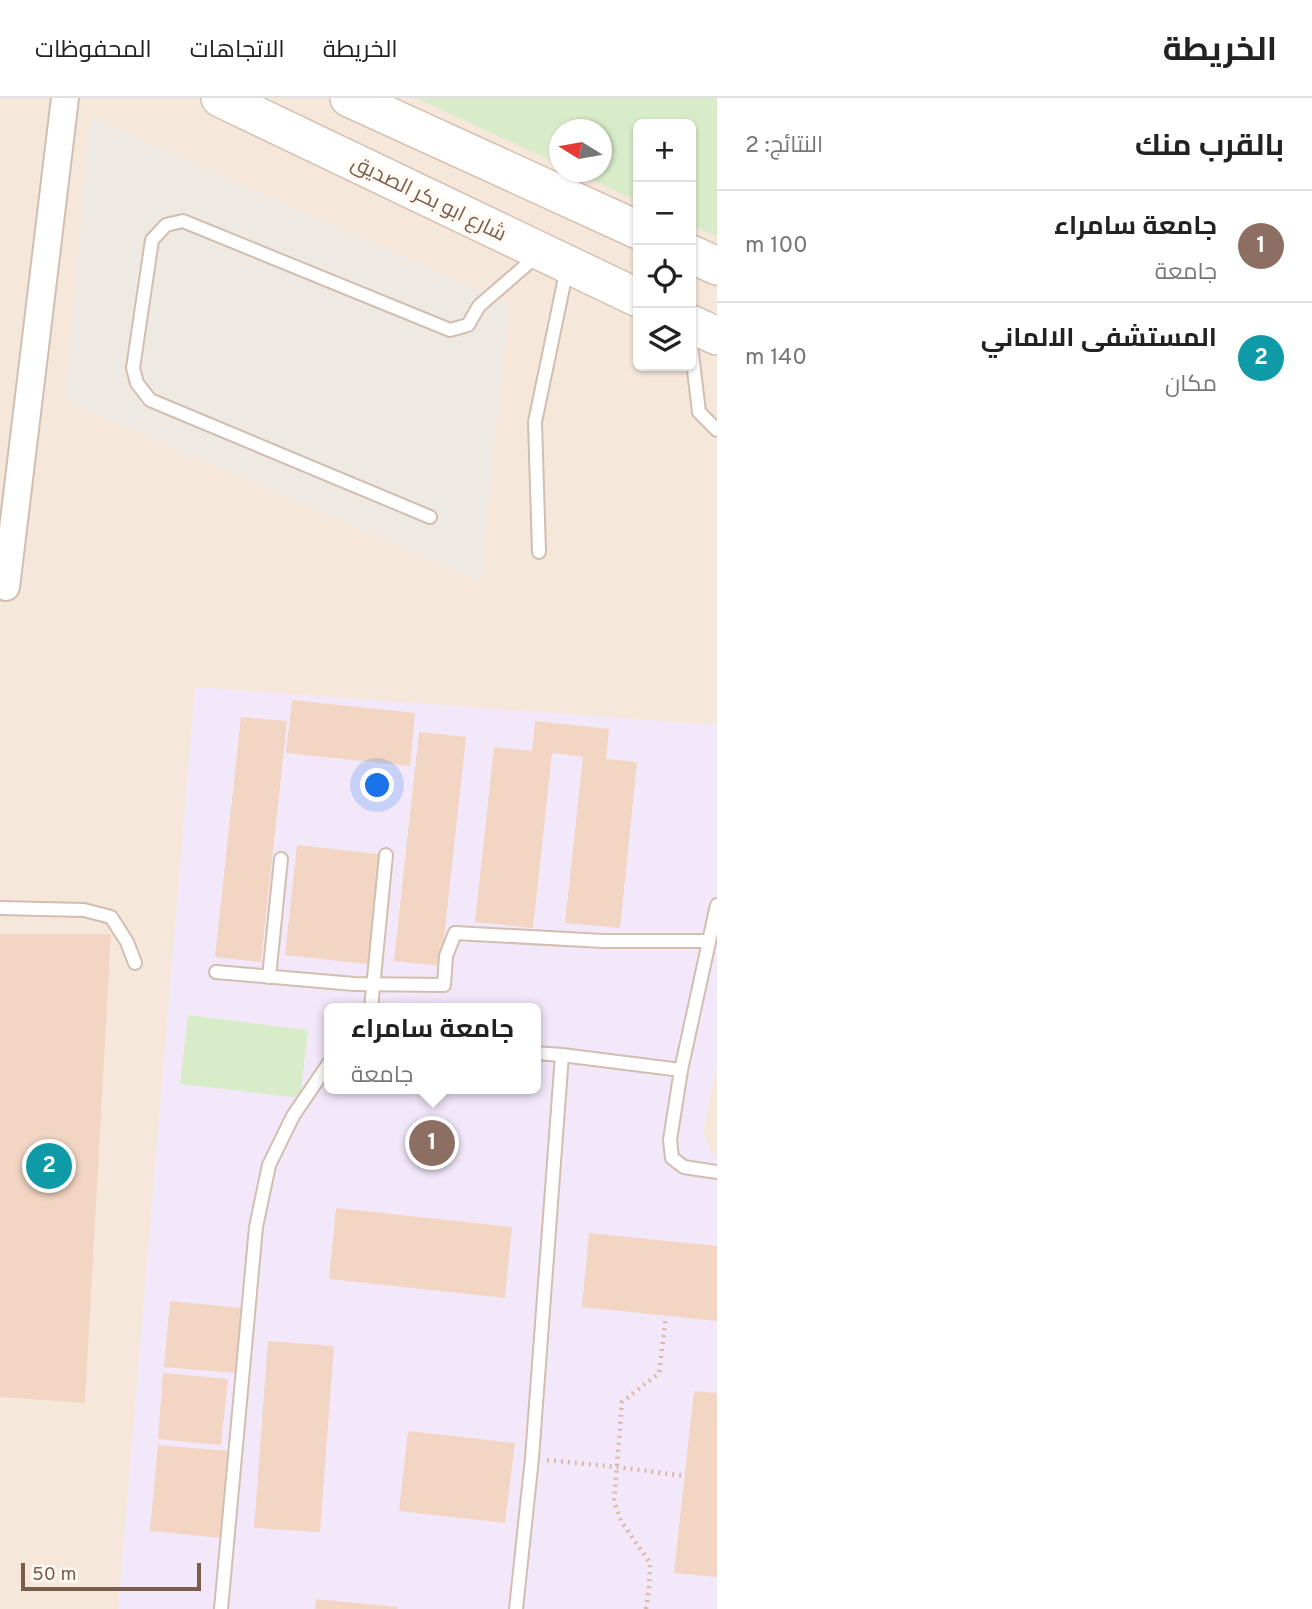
<!DOCTYPE html>
<html lang="ar">
<meta charset="utf-8">
<style>
:root{--surface:#fff;--page:#f6f6f6;--text:#222;--muted:#767676;--line:#e0e0e0;--accent:#ea580c}
body{margin:0;font-family:Overpass,Cairo,sans-serif;background:var(--page);color:var(--text);direction:rtl}
.controls{position:absolute;right:21px;top:21px;display:grid;overflow:hidden;border-radius:10px;box-shadow:0 2px 5px #0004}
.controls button{width:63px;height:63px;display:grid;place-items:center;padding:0;border:0;border-bottom:2px solid var(--line);background:var(--surface);color:var(--text);font:35px sans-serif}
.compass{position:absolute;left:549px;top:21px;width:63px;height:63px;border-radius:50%;background:var(--surface);box-shadow:0 2px 5px #0004;rotate:281deg}
.scale{position:absolute;left:21px;bottom:18px;width:180px;box-sizing:border-box;padding-left:7px;border:4px solid #7a5c4d;border-top:0;font-size:19px;line-height:24px;white-space:nowrap;color:#7a5c4d;-webkit-text-stroke:5px #fffaf3;paint-order:stroke}
.you{position:absolute;left:378px;top:688px;width:24px;height:24px;margin:-18px;border:5px solid #fff;border-radius:50%;background:#1a73e8;box-shadow:0 0 0 10px #1a73e833}
.badge{display:grid;place-items:center;width:46px;height:46px;border-radius:50%;background:var(--accent);color:#fff;font-size:23px;font-weight:700}
.pin{position:absolute;translate:-50% -50%;border:4px solid #fff;box-shadow:0 2px 7px #0006}
.popup{position:absolute;left:324px;top:905px;width:217px;height:91px;box-sizing:border-box;display:grid;place-content:center;border-radius:10px;background:var(--surface);filter:drop-shadow(0 2px 5px #0005);font-size:23px;white-space:nowrap;color:var(--muted)}
.popup b{font-size:26px;color:var(--text)}
.popup::after{content:'';position:absolute;left:50%;top:100%;margin-left:-14px;border:14px solid transparent;border-top-color:var(--surface)}
.list{margin:0;padding:0;list-style:none}
h2{display:flex;justify-content:space-between;align-items:center;height:91px;margin:0;padding:0 28px;font-size:30px}
h2 small{font-size:23px;font-weight:400;color:var(--muted)}
.list li{display:grid;grid-template-columns:46px 1fr auto;gap:21px;align-items:center;box-sizing:border-box;height:112px;padding:0 28px;border-top:2px solid var(--line)}
.list b{display:block;font-size:26px;white-space:nowrap}
.list p{margin:0;font-size:23px;white-space:nowrap;color:var(--muted)}
.list em{font-size:23px;font-style:normal;color:var(--muted)}
.icon{flex:none;width:38px;height:38px;fill:none;stroke:currentColor;stroke-width:2;stroke-linecap:round;stroke-linejoin:round}
.map{position:relative;flex:none;width:717px;height:1511px;overflow:hidden;direction:ltr}
header{display:flex;align-items:center;gap:42px;box-sizing:border-box;height:98px;padding:0 35px;background:var(--surface);border-bottom:2px solid var(--line)}
header strong{font-size:33px}
nav{display:flex;gap:38px;margin-inline-start:auto;font-size:24px}
main{display:flex}
aside{flex:1;background:var(--surface)}
.map>svg:first-child{display:block}
</style>
<header>
<strong>الخريطة</strong>
<nav><a>الخريطة</a><a>الاتجاهات</a><a>المحفوظات</a></nav>
</header>
<main>
<aside>
<h2>بالقرب منك<small>النتائج: 2</small></h2>
<ul class="list">
<li><span class="badge" style="background:#8d6e63">1</span><div><b>جامعة سامراء</b><p>جامعة</p></div><em>100 m</em></li>
<li><span class="badge" style="background:#0f9aa8">2</span><div><b>المستشفى الالماني</b><p>مكان</p></div><em>140 m</em></li>
</ul>
</aside>
<div class="map">
<svg width="717" height="1511" viewBox="0 0 717 1511">
<rect width="100%" height="100%" fill="#fdf6ec"/>
<path fill="#f5e8da" fill-rule="evenodd" d="M0,0h717v1511h-717zM638,26h53v242h-53zM559,32h42v42h-42zM329,910h206v81h-206z"/>
<polygon fill="#efe9e4" points="90,19 509,206 480,483 66,303"/>
<path fill="#f3e8fa" fill-rule="evenodd" d="M195,589l522,38v341l-14,66 8,21 6,1v455h-599zM329,910h206v81h-206z"/>
<g fill="#d8ecc9">
<polygon points="416,0 717,0 717,139 691,127 691,26 638,26 638,103 575,74 601,74 601,32 559,32 559,66"/>
<polygon points="188,917 308,932 300,1000 180,986"/>
</g>
<g fill="#f3d5c3">
<polygon points="292,602 415,615 410,668 286,655"/>
<polygon points="241,619 287,623 261,864 215,859"/>
<polygon points="535,623 609,631 606,661 637,664 620,830 565,825 583,659 552,655 533,830 475,824 494,649 532,653"/>
<polygon points="419,634 466,639 441,868 394,863"/>
<polygon points="297,747 379,756 368,866 285,857"/>
<polygon points="0,836 111,836 85,1305 0,1299"/>
<polygon points="336,1110 512,1129 505,1200 329,1181"/>
<polygon points="589,1135 717,1148 717,1223 582,1209"/>
<polygon points="170,1203 242,1210 236,1275 164,1269"/>
<polygon points="268,1243 334,1248 320,1434 254,1430"/>
<polygon points="163,1275 228,1281 221,1347 158,1341"/>
<polygon points="694,1293 717,1295 717,1479 674,1475"/>
<polygon points="408,1333 515,1345 505,1425 399,1413"/>
<polygon points="158,1347 230,1353 222,1440 150,1433"/>
<polygon points="316,1501 398,1509 397,1511 315,1511"/>
</g>
<g fill="none" stroke-linecap="round" stroke-linejoin="round">
<defs>
<g id="lane">
<polyline points="691,247 699,314 717,332"/>
<polyline points="430,419 150,302 137,285 133,270 152,142 166,127 183,123 450,232 468,227 479,208 539,156"/>
<polyline points="539,454 535,324 567,170"/>
<polyline points="717,807 681,972 670,1042 672,1060 684,1069 717,1074"/>
<polyline points="0,810 84,812 111,819 127,844 135,865"/>
<polyline points="216,874 354,886 444,887 446,858 455,835 603,843 708,843"/>
<polyline points="269,879 281,761"/>
<polyline points="371,910 386,757"/>
<polyline points="535,955 562,957 681,972"/>
<polyline points="221,1511 256,1129 269,1067 293,1018 329,965"/>
<polyline points="516,1511 532,1360 562,957"/>
</g>
<polyline id="street" points="6,489 65,0"/>
<g id="secondary">
<polyline points="220,0 638,200"/>
<polyline points="349,0 638,132"/>
<polyline points="691,156 717,168"/>
<polyline points="691,226 717,238"/>
</g>
</defs>
<use href="#lane" stroke="#d1beb0" stroke-width="16"/>
<use href="#street" stroke="#d1beb0" stroke-width="30"/>
<use href="#secondary" stroke="#d6c0b0" stroke-width="40"/>
<g stroke="#d9b8a5" stroke-width="4.5" stroke-dasharray="2 5" stroke-linecap="butt">
<polyline points="547,1362 617,1369 685,1378"/>
<polyline points="646,1511 649,1491 650,1465 621,1423 614,1404 622,1304 659,1275 666,1218"/>
</g>
<use href="#lane" stroke="#fff" stroke-width="12"/>
<use href="#street" stroke="#fff" stroke-width="26"/>
<use href="#secondary" stroke="#fff" stroke-width="37"/>
</g>
<g text-anchor="middle" stroke-width="7" stroke-linejoin="round" paint-order="stroke">
<g font-size="21" fill="#7a5c4d" stroke="#fffaf3">
<text transform="translate(429 100) rotate(26)" y="7">شارع ابو بكر الصديق</text>
</g>
</g>
</svg>
<div class="controls">
<button>+</button>
<button>−</button>
<button><svg class="icon" aria-label="locate" viewBox="0 0 24 24"><circle cx="12" cy="12" r="6"/><path d="M12 2v4M12 18v4M2 12h4M18 12h4"/></svg></button>
<button><svg class="icon" aria-label="layers" viewBox="0 0 24 24"><path d="M12 4l9 5-9 5-9-5zM3 14l9 5 9-5"/></svg></button>
</div>
<svg class="compass" viewBox="-18 -18 36 36"><path d="M0-13l5 13h-10z" fill="#e53935"/><path d="M0 13l5-13h-10z" fill="#767676"/></svg>
<div class="scale">50 m</div>
<div class="you"></div>
<div class="pin badge" style="left:432px;top:1045px;background:#8d6e63">1</div>
<div class="popup"><b>جامعة سامراء</b>جامعة</div>
<div class="pin badge" style="left:49px;top:1068px;background:#0f9aa8">2</div>
</div>
</main>
